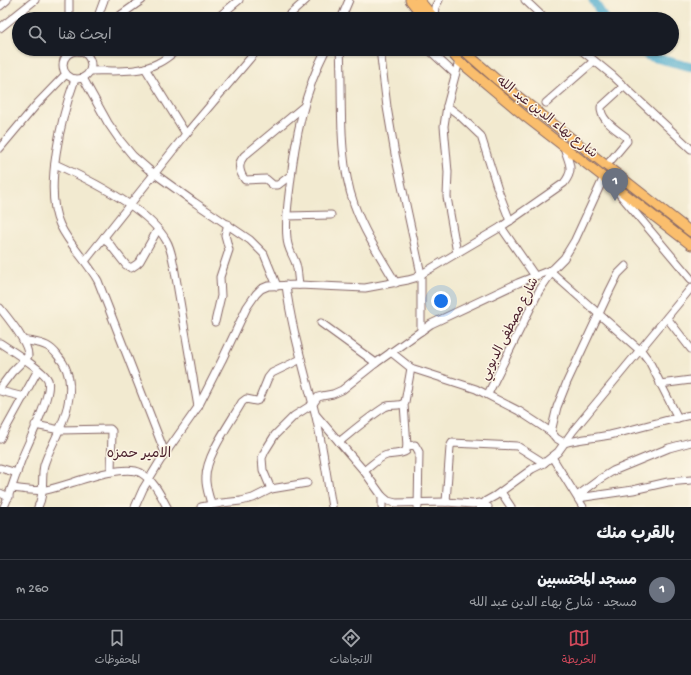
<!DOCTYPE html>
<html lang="ar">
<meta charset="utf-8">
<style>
:root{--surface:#171b24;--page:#242831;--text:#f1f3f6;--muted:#9ea1a6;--line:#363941;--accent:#d1495b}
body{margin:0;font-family:"Gochi Hand","Playpen Sans Arabic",sans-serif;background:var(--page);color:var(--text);direction:rtl}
.you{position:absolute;left:441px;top:301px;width:14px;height:14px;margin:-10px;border:3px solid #fff;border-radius:50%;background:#1a73e8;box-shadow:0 0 0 6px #1a73e833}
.badge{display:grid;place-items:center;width:26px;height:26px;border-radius:50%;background:var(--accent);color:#fff;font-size:13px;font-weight:700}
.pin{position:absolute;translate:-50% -33px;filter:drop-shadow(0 1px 2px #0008)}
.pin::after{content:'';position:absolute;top:21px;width:14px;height:12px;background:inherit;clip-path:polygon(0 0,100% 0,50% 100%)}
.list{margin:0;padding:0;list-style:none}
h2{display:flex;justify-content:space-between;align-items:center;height:52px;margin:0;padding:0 16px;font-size:17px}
h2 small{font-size:13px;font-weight:400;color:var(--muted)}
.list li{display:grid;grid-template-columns:26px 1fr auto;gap:12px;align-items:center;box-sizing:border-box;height:60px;padding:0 16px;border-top:1px solid var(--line)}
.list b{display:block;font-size:15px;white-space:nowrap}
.list p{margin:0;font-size:13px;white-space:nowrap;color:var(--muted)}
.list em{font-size:13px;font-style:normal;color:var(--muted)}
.icon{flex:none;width:22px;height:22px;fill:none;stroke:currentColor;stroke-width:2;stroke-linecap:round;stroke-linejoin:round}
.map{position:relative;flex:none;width:691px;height:507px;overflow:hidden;direction:ltr}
.search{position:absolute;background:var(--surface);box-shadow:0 1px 3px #0004;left:12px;right:12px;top:12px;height:44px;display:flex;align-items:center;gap:10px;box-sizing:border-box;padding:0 14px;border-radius:22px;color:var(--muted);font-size:15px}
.sheet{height:112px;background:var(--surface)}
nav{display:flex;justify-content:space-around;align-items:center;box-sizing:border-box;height:56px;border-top:1px solid var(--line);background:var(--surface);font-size:11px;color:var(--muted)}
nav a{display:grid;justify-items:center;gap:2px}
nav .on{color:var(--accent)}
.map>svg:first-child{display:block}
</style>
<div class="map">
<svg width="691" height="507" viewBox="0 0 691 507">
<rect width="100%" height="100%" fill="#fcf5e5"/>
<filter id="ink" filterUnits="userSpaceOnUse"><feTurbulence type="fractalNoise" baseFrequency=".025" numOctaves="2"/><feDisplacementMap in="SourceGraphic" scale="8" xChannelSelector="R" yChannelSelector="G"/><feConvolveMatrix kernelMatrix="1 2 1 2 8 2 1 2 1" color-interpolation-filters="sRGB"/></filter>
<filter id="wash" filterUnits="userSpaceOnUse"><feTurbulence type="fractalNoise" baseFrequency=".012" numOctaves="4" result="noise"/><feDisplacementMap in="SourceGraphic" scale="16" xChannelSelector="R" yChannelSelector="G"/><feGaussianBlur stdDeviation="0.9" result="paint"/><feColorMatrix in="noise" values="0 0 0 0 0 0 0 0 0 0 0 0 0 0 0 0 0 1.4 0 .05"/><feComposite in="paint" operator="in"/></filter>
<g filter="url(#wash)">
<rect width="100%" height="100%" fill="#f2ead0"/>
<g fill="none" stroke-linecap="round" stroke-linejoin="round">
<g stroke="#4faccd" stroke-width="9">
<polyline points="593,0 603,16 606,19"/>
<polyline points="640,49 648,56 691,67"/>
</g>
</g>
</g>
<g filter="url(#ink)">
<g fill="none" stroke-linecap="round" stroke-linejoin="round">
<defs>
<g id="minor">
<polyline points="69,0 69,19"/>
<polyline points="525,0 545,19"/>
<polyline points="0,6 7,0"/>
<polyline points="434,17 435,7 439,0"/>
<polyline points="97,19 104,0"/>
<polyline points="115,19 142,0"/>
<polyline points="216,19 239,0"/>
<polyline points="285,19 306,0"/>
<polyline points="341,19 349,0"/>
<polyline points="0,28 35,0"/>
<path d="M340,49c3,52 -3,106 14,155 10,28 27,54 42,79"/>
<polyline points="380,49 387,107 395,154 421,274 421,331"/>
<polyline points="428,49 455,74"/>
<polyline points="580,49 613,76 691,149"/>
<circle cx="77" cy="65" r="14"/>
<polyline points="145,68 186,134"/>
<path d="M90,71c22,-1 47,3 68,-8 7,-3 14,-9 20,-14"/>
<polyline points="83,78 108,123 119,139 133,156 148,169 194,202 250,240 264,254 277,286"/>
<path d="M75,79c-13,36 -32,111 -15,146 10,21 27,36 38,56l67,172"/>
<polyline points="546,103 594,61"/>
<polyline points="447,106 459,115 481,136 498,190 510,221"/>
<polyline points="0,148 37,104 66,74"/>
<path d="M55,164c33,15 93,45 111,76 5,8 6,17 8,26l24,141"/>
<path d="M606,166l21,-25 -1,-4c-10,-8 -26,-17 -25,-30l23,-21"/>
<path d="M291,175l-13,10h-5l-7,-6 -21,1c-6,-8 -8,-16 -1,-24l59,-49"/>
<polyline points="617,191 691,279"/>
<polyline points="287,216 331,215"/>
<polyline points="501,227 535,276"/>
<polyline points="104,237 126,265 131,268 137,264 140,261 158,229"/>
<polyline points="457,253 447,197 448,172 444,126 447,106 459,61"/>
<polyline points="85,261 186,134 258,49"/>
<polyline points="550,271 643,353 649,361 678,418"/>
<path d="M286,285c5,41 17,80 27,120 9,33 13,68 19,102"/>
<path d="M299,285c-1,-7 -1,-14 -3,-21 -3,-9 -9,-16 -9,-26 -2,-17 1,-35 3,-52 5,-47 14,-94 36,-137"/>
<path d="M0,308c8,10 29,35 28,48l-16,16 -12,16"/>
<polyline points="667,318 691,349"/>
<polyline points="215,322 221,296 220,277 229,250 225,235 228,224"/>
<polyline points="321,323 376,363"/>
<path d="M23,340c8,2 16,2 24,6 4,2 8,6 11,10 18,20 12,49 2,72 -5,13 -12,24 -16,37 -3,14 1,28 -6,42"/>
<path d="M0,343c9,6 45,28 48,37 5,14 -20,63 -26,78 -6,16 -11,33 -18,49"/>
<path d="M391,352l20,16 65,21 43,22 32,21 5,6 8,5c15,-4 30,-5 46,-8 27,-6 54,-15 81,-20"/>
<polyline points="660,384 691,380"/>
<polyline points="0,391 24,397"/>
<polyline points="488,394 539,291 552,272"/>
<polyline points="316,415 364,471 382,496 388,501 396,503 446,502 473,504 479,503 488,507"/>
<polyline points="35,425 60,430 110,429 112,431 111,472"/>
<polyline points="551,432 557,407 567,382 610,290 618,274 626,266"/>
<polyline points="0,439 38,370"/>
<path d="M339,442c15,-12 30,-25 46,-35 7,-4 14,1 20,-5l6,-34"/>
<polyline points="407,446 415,445 419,452 418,507"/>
<polyline points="552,457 583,507"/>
<polyline points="0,468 17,473"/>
<path d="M364,471c7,-5 15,-14 23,-16 7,-2 13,0 19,-4l1,-5 -3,-42"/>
<path d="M12,488c11,1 23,4 34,2 22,-4 76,-28 95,-17 13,8 19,21 26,34"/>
<polyline points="271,489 263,470 262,458 265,451 275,435 294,416 313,404 318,397 322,396 333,394 342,390 376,363 431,324 518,283 553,269 564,258 575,240 604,177"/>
<polyline points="501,492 511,507"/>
<polyline points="0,493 9,497"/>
<polyline points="577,496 600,479 613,471 669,448 691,442"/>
<polyline points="578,498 633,490 668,482 691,480"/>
<polyline points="446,502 450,447 452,443 517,446 544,463"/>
<path d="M211,504c-2,-9 -6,-18 -5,-27 0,-22 25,-55 36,-75l4,-3 10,2 3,-1 9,-22 4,-5 29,-14"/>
<path d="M135,507l8,-18 17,-28 38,-54 24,-47 25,-53 9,-13 5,-5 7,-3 31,-1 66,3 43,-8 7,-2 42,-25 44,-26 63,-44c12,-15 3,-22 0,-37"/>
<polyline points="201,507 222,503 241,501 253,498 271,489 307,483"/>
<polyline points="382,507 382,496"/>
<polyline points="480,507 486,501 495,496 532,469 544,463 558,452 573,431 691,288"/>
</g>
<g id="major">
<polyline points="410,0 425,19"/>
<polyline points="419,0 435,19"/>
<polyline points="448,49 459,61 527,118 691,245"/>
<polyline points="462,49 496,79 691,232"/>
</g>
</defs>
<use href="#minor" stroke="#856665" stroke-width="9"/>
<use href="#major" stroke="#856665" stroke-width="11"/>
<use href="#minor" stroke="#fff" stroke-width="7"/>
<use href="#major" stroke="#fabe6d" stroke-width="9"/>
</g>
</g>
<g text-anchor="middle" stroke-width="3" stroke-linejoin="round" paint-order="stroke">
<g font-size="13" fill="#4a1f2b" stroke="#fcf5e5">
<text transform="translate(548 116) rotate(38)" y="5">شارع بهاء الدين عبد الله</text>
<text transform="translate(508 328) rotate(-63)" y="5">شارع مصطفى الدبوبي</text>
</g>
<g font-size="14" fill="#4a1f2b" stroke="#fcf5e5">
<text x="139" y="457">الامير حمزه</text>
</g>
</g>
</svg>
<div class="you"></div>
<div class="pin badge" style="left:615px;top:201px;background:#6b7280">1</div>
<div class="search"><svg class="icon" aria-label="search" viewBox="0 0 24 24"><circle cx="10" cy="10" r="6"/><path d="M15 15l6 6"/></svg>ابحث هنا</div>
</div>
<section class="sheet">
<h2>بالقرب منك<small></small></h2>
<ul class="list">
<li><span class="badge" style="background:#6b7280">1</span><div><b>مسجد المحتسبين</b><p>مسجد · شارع بهاء الدين عبد الله</p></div><em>260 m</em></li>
</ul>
</section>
<nav>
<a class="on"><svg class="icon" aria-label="map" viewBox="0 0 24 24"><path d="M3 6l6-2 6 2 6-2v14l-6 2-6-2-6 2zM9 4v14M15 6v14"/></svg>الخريطة</a>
<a><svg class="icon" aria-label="directions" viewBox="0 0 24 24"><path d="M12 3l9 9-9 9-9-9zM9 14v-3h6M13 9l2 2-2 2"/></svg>الاتجاهات</a>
<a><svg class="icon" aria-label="saved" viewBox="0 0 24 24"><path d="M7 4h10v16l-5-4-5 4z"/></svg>المحفوظات</a>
</nav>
